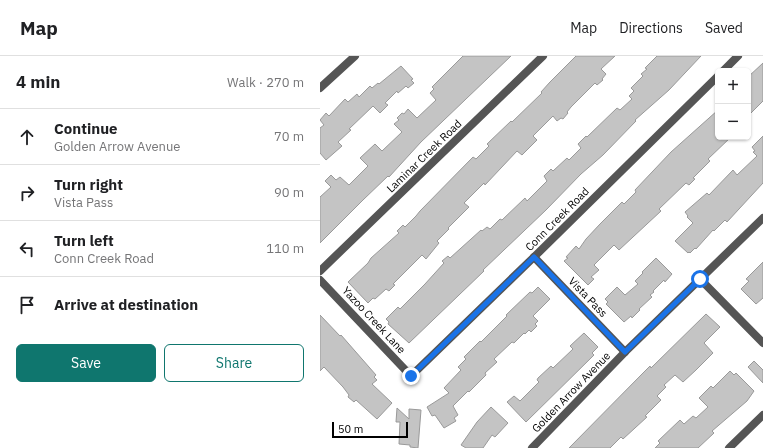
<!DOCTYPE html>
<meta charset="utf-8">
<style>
:root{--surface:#fff;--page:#f6f6f6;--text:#202124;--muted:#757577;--line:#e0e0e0;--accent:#0f766e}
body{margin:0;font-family:"IBM Plex Sans",sans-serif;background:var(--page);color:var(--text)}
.controls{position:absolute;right:12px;top:12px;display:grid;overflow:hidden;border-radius:6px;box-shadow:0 1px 3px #0004}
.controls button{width:36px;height:36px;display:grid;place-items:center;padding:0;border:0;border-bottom:1px solid var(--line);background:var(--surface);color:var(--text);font:20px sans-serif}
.scale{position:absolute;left:12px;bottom:10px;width:76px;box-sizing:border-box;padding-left:4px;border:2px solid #000;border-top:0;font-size:11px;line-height:14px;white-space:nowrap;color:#000;-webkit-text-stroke:3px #fff;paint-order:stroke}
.stop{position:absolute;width:12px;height:12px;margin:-9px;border:3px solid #1a73e8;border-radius:50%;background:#fff}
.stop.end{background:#1a73e8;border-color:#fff;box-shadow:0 1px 4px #0008}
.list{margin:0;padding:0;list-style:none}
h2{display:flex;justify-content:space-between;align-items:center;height:52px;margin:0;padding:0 16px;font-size:17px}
h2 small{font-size:13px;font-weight:400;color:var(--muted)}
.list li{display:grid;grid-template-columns:26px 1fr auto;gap:12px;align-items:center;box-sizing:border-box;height:56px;padding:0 16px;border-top:1px solid var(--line)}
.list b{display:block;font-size:15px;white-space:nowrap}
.list p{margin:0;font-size:13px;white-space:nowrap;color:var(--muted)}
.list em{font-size:13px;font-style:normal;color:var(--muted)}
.actions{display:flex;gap:8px;padding:12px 16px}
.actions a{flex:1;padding:9px 0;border:1px solid var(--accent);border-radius:6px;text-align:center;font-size:14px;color:var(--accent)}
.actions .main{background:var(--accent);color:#fff}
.icon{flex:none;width:22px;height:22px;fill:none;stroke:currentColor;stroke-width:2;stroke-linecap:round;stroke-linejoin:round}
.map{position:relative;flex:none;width:443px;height:392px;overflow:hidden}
header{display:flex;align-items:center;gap:24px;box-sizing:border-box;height:56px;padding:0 20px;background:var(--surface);border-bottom:1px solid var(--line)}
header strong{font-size:19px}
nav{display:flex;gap:22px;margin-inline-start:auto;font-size:14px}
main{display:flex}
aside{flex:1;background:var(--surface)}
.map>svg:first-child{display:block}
</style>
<header>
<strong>Map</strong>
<nav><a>Map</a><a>Directions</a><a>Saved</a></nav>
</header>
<main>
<aside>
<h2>4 min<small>Walk · 270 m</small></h2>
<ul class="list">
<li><svg class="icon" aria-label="ahead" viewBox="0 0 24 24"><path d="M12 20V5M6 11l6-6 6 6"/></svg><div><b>Continue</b><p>Golden Arrow Avenue</p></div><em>70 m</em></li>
<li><svg class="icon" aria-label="right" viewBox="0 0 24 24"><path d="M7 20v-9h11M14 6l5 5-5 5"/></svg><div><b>Turn right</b><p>Vista Pass</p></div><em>90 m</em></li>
<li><svg class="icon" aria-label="left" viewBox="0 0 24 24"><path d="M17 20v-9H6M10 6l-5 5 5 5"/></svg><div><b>Turn left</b><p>Conn Creek Road</p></div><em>110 m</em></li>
<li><svg class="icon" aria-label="arrive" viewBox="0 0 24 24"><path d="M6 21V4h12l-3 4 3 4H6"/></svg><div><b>Arrive at destination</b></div></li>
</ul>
<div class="actions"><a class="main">Save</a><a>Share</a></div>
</aside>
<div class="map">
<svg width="443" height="392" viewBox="0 0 443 392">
<rect width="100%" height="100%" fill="#fff"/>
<g fill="#c4c4c4" stroke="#999">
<polygon points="143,0 191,0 101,86 69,121 68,120 43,144 0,187 0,141 11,131 5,125 11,119 16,124 20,121 29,129 48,110 40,102 55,88 62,95 82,76 74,68 79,64 77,62 82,57 84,58 88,53 97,62 116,44 110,37 114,33 112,31"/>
<polygon points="256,0 295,0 281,13 286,18 282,23 283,24 277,29 275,27 251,51 247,56 248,57 243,63 241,62 237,65 233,60 213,80 217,84 202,99 197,95 165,129 164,127 144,147 149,151 128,172 129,173 117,185 119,187 106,203 102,199 73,228 75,229 69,235 66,233 55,243 53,242 48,247 28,226 48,207 51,202 79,177 77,175 83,169 85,171 96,160 100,155 153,101 156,103 169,90 167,88 191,65 192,66 222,37 221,36 230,26"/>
<polygon points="337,0 381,0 349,34 315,64 316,65 283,99 261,118 226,154 163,214 164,215 89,287 68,268 69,266 66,263 78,251 80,253 105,228 124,207 122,205 128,200 130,202 161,174 162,175 167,171 170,173 180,163 182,164 205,142 207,145 227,125 224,120 231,113 233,115 247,102 249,104 261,92 258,88 266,80 267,81 297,52 300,54 312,43 309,40 314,35 311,32 323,20 321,18 327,13 325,12"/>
<polygon points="443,7 443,45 428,60 428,21"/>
<polygon points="81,10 93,23 91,24 94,27 88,32 86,30 78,37 77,35 65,47 68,49 60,57 53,50 29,73 31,74 18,86 22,90 6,104 0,97 0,72 4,69 0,64 6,57 9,60 25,43 28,46 37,38 39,41 50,30 52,32 58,27 59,28"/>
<polygon points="398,54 398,81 411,81 388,103 390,105 373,122 375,123 369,129 366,127 339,153 341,155 299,194 294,189 274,209 279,214 271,221 274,223 268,229 244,205 248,202 246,201 256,190 259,193 266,183 280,168 302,146 304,148 316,136 315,134 351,96"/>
<polygon points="443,80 443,127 407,166 405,164 394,175 393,174 376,193 375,192 370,197 369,196 368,197 355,185 373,167 367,161 368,160 365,156 387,137 389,139 413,114 417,119 437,100 433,96 435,95 432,91"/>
<polygon points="336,202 352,218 345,226 344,224 333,235 334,236 330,239 332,241 319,253 320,254 312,262 311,260 304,266 286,248 288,246 285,243 297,231 305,239 318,228 315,225 323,217 322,216"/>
<polygon points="443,206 443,242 436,248 421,233 429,225 426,223"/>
<polygon points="218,231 230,243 213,260 218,265 215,268 217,270 211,276 209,274 205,278 204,277 194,287 192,286 174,303 177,306 165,317 166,319 149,336 148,335 133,350 138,359 134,362 136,365 124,372 115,359 112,360 107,351 129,337 124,332 141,314 138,311 146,303 144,301 160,285 161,286 187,260 186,259 210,236 212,237"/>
<polygon points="386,258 400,271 384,287 393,297 376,314 363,326 355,319 344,329 346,331 337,340 341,344 325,360 327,361 303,383 301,381 290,392 249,392 323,317 330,310 331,312"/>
<polygon points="0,259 20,280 21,279 56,319 54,321 57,324 52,328 72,347 57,363 36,344 34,346 28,341 29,339 23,331 4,311 0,315"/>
<polygon points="264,277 278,291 272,297 274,299 206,366 187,346 194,340 200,345 219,326 217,324 218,322 231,310 233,312 253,293 250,290"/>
<polygon points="434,305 443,314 443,327 428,311"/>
<polygon points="410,315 414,319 416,317 434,335 427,345 392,375 394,377 378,392 335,392 340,387 338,385 360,364 364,368 373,360 376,362 388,351 379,342 391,330 393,332"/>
<polygon points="171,351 188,367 175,381 172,379 163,392 146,392 141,389 157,366"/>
<polygon points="77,352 89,363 89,353 101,354 98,392 90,391 90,389 79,388 80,366 76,366"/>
</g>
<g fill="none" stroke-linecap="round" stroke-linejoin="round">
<g stroke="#555" stroke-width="8">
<polyline points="403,15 418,0"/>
<polyline points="0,32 35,0"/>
<polyline points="214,201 305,296"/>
<polyline points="0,215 223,0"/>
<polyline points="380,223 443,287"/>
<polyline points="0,224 91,320 214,201 398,20"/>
<polyline points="212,392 305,296 443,162"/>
<polyline points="409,392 443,359"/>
</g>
</g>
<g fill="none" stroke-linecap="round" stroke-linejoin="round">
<polyline stroke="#1a73e8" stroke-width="5" points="91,320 214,201 305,296 380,223"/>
</g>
<g text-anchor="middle" stroke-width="3" stroke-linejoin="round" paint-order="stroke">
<g font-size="11" fill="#000" stroke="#fff">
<text transform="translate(104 100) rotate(-44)" y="4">Laminar Creek Road</text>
<text transform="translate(237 163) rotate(-45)" y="4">Conn Creek Road</text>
<text transform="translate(268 241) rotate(46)" y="4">Vista Pass</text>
<text transform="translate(54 264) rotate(47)" y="4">Yazoo Creek Lane</text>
<text transform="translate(251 336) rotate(-46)" y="4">Golden Arrow Avenue</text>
</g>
</g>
</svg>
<div class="controls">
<button>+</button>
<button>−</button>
</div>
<div class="scale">50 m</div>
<div class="stop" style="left:380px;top:223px"></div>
<div class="stop end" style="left:91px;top:320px"></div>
</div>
</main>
